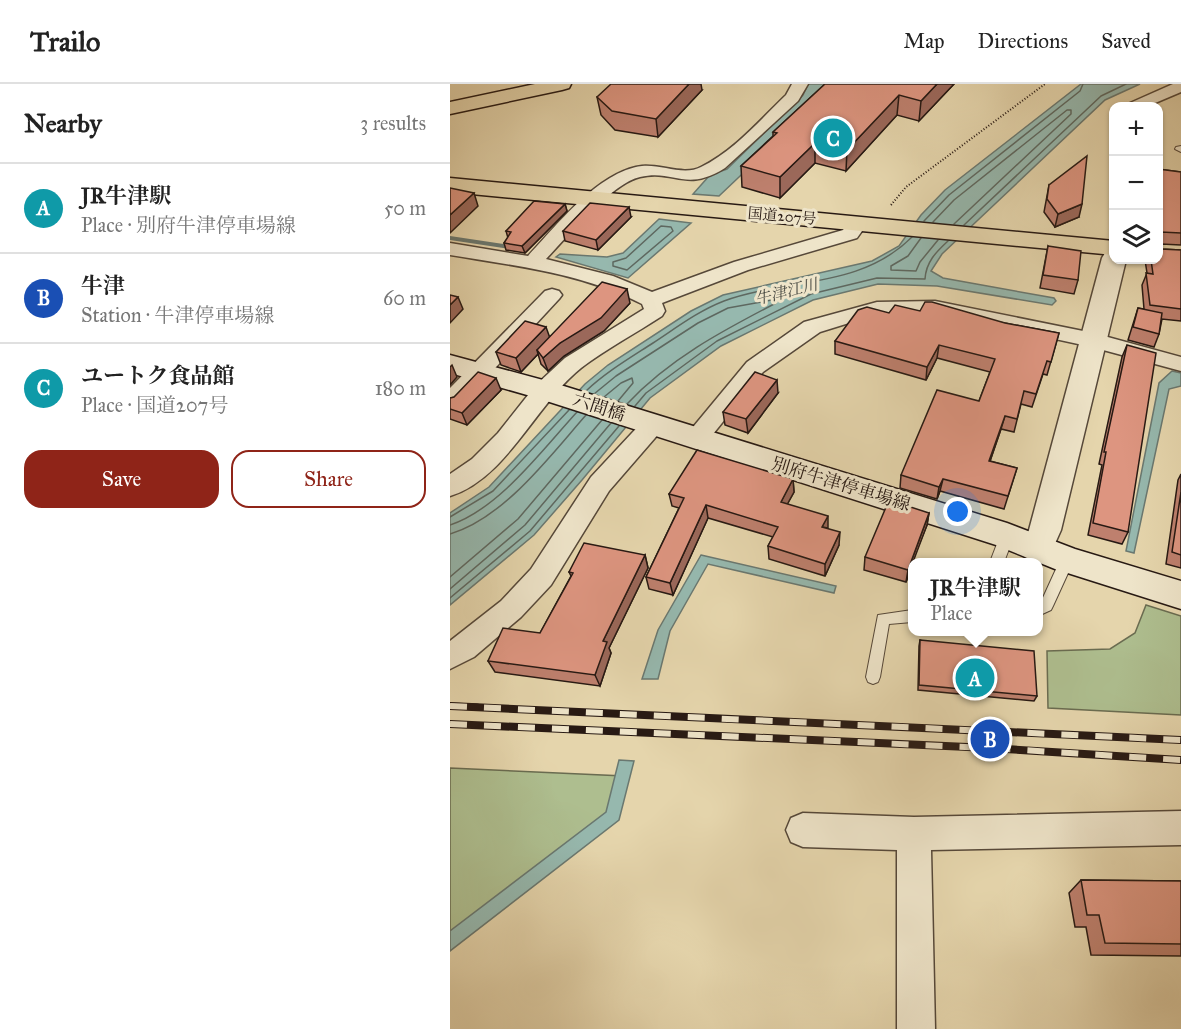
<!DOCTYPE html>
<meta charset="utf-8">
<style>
:root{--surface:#fff;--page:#f6f6f6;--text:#222;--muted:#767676;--line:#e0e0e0;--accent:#8f2418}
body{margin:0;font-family:"IM FELL Great Primer","Noto Serif JP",serif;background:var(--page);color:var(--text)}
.controls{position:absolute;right:18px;top:18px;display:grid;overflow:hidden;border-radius:12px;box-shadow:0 2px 4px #0004}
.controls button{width:54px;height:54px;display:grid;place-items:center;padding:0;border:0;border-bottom:2px solid var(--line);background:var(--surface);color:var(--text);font:30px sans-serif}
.you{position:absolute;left:508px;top:428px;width:21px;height:21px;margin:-15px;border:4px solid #fff;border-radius:50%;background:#1a73e8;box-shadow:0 0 0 9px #1a73e833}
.badge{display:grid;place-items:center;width:39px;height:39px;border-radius:50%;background:var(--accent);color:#fff;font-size:20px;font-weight:700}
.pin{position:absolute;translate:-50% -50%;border:3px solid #fff;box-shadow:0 2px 6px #0006}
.popup{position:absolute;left:458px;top:474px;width:135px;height:78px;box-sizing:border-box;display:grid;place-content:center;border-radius:12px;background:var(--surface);filter:drop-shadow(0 2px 4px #0005);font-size:20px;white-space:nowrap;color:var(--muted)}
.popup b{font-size:22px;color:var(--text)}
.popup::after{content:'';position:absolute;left:50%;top:100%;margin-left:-12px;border:12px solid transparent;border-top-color:var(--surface)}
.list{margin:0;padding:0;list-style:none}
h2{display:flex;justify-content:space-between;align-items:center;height:78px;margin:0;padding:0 24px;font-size:26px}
h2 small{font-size:20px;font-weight:400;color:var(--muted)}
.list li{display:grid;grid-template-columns:39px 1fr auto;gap:18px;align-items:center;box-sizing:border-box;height:90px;padding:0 24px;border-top:2px solid var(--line)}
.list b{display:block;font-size:22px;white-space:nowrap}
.list p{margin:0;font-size:20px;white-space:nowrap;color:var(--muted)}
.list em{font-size:20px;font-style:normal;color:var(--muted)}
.actions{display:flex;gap:12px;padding:18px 24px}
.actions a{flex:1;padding:14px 0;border:2px solid var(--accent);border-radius:18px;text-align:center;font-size:21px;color:var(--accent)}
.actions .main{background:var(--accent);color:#fff}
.icon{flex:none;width:33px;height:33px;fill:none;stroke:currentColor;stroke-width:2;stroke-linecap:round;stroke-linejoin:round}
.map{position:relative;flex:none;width:731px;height:945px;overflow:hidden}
header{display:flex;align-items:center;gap:36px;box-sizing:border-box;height:84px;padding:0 30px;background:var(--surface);border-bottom:2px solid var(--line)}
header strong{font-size:28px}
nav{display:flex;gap:33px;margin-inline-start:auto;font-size:21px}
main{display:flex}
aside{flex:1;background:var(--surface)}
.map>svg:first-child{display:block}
</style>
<header>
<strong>Trailo</strong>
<nav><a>Map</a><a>Directions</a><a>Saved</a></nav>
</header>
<main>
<aside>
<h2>Nearby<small>3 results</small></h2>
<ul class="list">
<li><span class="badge" style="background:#0f9aa8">A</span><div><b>JR牛津駅</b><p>Place · 別府牛津停車場線</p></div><em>50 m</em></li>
<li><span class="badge" style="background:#1a4fb4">B</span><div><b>牛津</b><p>Station · 牛津停車場線</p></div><em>60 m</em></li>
<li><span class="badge" style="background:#0f9aa8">C</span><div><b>ユートク食品館</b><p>Place · 国道207号</p></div><em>180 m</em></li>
</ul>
<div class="actions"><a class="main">Save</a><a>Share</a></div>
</aside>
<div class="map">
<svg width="731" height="945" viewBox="0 0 731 945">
<rect width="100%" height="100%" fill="#e5d5ac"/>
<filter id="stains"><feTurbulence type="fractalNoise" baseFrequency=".00333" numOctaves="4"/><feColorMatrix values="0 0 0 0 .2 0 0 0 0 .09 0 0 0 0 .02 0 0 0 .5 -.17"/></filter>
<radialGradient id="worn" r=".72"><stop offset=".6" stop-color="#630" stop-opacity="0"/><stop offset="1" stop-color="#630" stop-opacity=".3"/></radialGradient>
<g fill="#aebe8f" stroke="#6a6c51" stroke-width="1.5">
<polygon points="696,521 731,532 731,631 598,624 597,567 660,565 685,549"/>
<polygon points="0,684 174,692 164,731 0,854"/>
</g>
<g fill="#96b8ae" stroke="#6a7870" stroke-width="1.5">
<polygon points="358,0 377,0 308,75 269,112 243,110 260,91 277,85 353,11"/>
<polygon points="631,0 690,0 655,16 492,170 481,187 493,194 604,214 606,217 602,221 487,202 428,200 363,216 271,262 200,314 132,396 84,451 0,521 0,429 39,403 135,300 158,281 241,227 273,211 422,177 449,162 471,131 495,106"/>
<polygon points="209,135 241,139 178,194 106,173 110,170 157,173 173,169"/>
<polygon points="722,287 731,289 731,302 719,305 684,469 676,467 709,299"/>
<polygon points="251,471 386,502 384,509 258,480 220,547 208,595 192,595 208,546"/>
<polygon points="169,676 184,677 169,736 0,867 0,847 156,728"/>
</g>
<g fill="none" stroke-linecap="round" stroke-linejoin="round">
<g stroke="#5e6860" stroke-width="1.5">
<polyline points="474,137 499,111 630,7 633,0"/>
<polyline points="483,138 504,116 617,26 621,26 621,30 504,140"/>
<polyline points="514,141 651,12 676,0"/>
<polygon points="211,142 221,143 223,147 177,186 163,182 163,178 176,174"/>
<polyline points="471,154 458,172 441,182 441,186 466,187 470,178 488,156"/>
<path d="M136,307c20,-19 44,-33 67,-48 23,-15 45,-32 71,-42 64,-23 136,-12 188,-64"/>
<path d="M144,310l22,-18 82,-53 30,-15 49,-9 -1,4c-54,28 -107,56 -149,101"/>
<polyline points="154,313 171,299 182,294 183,299 168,317"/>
<path d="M185,322l11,-13 71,-52 94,-47 66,-16 48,1c1,-17 11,-27 23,-38"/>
<polyline points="0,433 43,407 119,326"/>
<path d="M0,441c49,-16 93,-76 127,-113"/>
<path d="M0,450c54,-16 100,-78 136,-119"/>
<polyline points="0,493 68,435 152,336"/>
<polyline points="0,505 75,441 161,339"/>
<polyline points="0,514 80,447 169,342"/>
</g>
<polygon fill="#6a7870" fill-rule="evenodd" points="0,152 67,162 70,164 67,166 0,156"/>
<defs>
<g id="service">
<polygon points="731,62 731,68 725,65 726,63"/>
<polygon points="557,447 562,448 564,452 554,478 540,478 550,452 552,448"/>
<polygon points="617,471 622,472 624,476 603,522 601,526 588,532 588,519 591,518 612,472"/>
<polygon points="462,526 462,538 439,540 430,593 428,598 423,600 418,598 416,593 428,531"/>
</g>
<g id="minor">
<path d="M342,0h16l-10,17 -73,67c-40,25 -50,1 -85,9 -28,6 -74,61 -94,82l67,17 39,16 82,-30 109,-32c7,-8 10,-13 22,-10l2,4 -10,14 -109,32 -86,33 3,8 -3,5c-26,17 -56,33 -81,52 -45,36 -75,111 -131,128v-22l22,-15 26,-26 38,-48 29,-27 79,-49 -2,-5c-60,-31 -126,-38 -192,-49v-12l78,13c28,-30 71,-85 114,-90 19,-2 42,10 59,1 33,-16 59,-47 85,-72z"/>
<polygon points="723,0 731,0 731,8 698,22 678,22 680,19"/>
<polygon points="102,205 109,207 112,211 109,215 8,324 0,326 0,304 95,207"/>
<polygon points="485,217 643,249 731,273 731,287 642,263 485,229 428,230 370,248 313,288 255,360 246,363 237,360 234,354 297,278 354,238 427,218"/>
<polygon points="203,333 211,335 215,341 211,347 159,407 101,501 71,533 24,573 0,585 0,557 51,517 81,485 141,393 195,335"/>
<polygon points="731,727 731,761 481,766 485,945 447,945 447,766 353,763 341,758 336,746 341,734 353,729 464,733"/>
</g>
<polygon id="tertiary" points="664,167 664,176 676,176 611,446 599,473 587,477 575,473 571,464 579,446 652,174 655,169"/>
<polygon id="secondary" points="0,271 104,299 557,439 625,465 731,497 731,525 605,485 546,461 84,313 0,289"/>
<g id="trunk">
<polygon points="85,0 121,0 119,4 112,6 0,30 0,18"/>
<polygon points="0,94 664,157 664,171 0,108"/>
</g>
</defs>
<use href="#service" stroke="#564839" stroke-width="2"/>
<use href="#minor" stroke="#564839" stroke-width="3"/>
<use href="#tertiary" stroke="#564839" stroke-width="3"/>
<use href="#secondary" stroke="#271913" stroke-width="3"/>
<use href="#trunk" stroke="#271913" stroke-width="3"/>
<polyline stroke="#271913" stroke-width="2" stroke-dasharray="1 2" stroke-linecap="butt" points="441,121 456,103 595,0"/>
<use href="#service" fill="#eee4c9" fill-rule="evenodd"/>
<use href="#minor" fill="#eee4c9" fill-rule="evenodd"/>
<use href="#tertiary" fill="#eee4c9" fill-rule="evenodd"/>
<use href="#secondary" fill="#eee4c9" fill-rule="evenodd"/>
<use href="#trunk" fill="#e5d5ac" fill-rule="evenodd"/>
<defs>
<polyline id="rail-far1" points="0,622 27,623"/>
<g id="rail">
<polyline points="0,622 731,656"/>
<polyline points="0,640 540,664 731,676"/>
</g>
</defs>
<use href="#rail-far1" stroke="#271913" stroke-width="7"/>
<use href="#rail" stroke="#271913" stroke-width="8"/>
<use href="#rail-far1" stroke="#eee4c9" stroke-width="4.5" stroke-dasharray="14" stroke-linecap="butt"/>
<use href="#rail" stroke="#eee4c9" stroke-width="6" stroke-dasharray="17" stroke-linecap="butt"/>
</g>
<g fill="#be806e" stroke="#271913" stroke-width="1.5">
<polygon points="375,0 504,0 469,37 447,31 396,87 365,79 330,114 292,103 291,82 323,52 323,48"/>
<polygon points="252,6 208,53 165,46 151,31 147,13"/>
<polygon points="708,85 731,88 731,161 711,160 711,165 731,166 731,237 712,235 709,250 704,263 678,256 688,224 694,225 692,201 697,189 695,176 708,176"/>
<polygon points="599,101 629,133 605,143 594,128"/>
<polygon points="115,120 117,127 75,169 56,166 54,159 58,154 56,147"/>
<polygon points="181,133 148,166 115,157 113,147"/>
<polygon points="598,162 628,196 624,210 590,204"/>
<polygon points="180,219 154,247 114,272 98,287 91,280 88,270 71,288 51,281 46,268 99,253"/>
<polygon points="470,227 555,239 609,249 597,291 593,290 582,323 571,320 564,348 551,345 540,377 567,384 554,425 490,407 487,415 450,404 451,391 529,317 540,288 487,274 476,296 385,270 385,257 439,229"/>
<polygon points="677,261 678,448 672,460 638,451 652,381 649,380 672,273"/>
<polygon points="51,306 17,341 0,335 0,314"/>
<polygon points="328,309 298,349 275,341 273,328"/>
<polygon points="731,390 731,484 716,480 728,396"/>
<polygon points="343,395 344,408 337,420 378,445 389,461 375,492 319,475 318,462 323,453 258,434 223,511 199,505 196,493 229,424 222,422 219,410"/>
<polygon points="479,429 477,441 462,478 462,482 456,498 414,486 415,473"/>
<polygon points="195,471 198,484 159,564 161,569 150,602 45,588 38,577 90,549 121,492 119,488"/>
<polygon points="470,556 587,612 584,617 468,606 469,562"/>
<polygon points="631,796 731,797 731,872 641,871 636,843 625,843 619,809"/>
</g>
<g fill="#9b685a" stroke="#271913" stroke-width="1.5">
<polygon points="239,0 251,0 252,6 208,53 206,35"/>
<polygon points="487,0 504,0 469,37 471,17"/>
<polygon points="449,11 447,31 396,87 397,66"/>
<polygon points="365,59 365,79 330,114 330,93"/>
<polygon points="24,109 28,122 0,149 0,131"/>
<polygon points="115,120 117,127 75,169 72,162"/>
<polygon points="632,120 629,133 605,143 608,130"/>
<polygon points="179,123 181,133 148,166 146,156"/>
<polygon points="177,205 180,219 154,247 114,272 98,287 93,274 110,259"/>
<polygon points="8,213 13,225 0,239 0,221"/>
<polygon points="96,243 101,257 87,266 88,270 71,288 66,274"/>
<polygon points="489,261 487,274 476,296 477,283"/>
<polygon points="2,281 7,293 0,301 0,283"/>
<polygon points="46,294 51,306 17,341 12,329"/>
<polygon points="327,296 328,309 298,349 296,335"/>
<polygon points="555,332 551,345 536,389 539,377"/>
<polygon points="343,395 344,408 332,430 331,418"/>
<polygon points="493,395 490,407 487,415 489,403"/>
<polygon points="256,421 258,434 223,511 220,499"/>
<polygon points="479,429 477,441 463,478 462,478 462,482 456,498 458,486"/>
<polygon points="378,432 378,444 372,443"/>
<polygon points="390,448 389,461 375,492 375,480"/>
<polygon points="195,471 198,484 159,564 161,569 150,602 145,591 153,557"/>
</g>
<g fill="#dd9580" stroke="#271913" stroke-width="1.5">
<polygon points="161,0 239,0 206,35 162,27 147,13"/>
<polygon points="375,0 487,0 471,17 449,11 397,66 365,59 330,93 291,82 327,49 323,48"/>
<polygon points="637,72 632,120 608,130 597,115 599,101"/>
<polygon points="708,85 731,88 731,149 711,148 711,165 731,166 731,225 700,221 696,189 703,190 701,176 708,176"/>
<polygon points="0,104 24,109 0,131"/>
<polygon points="84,117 115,120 72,162 54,159 61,148 56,147"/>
<polygon points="140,119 179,123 146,156 113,147"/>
<polygon points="598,162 631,167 628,196 593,191"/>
<polygon points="152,198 177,205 151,234 110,259 93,274 87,266"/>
<polygon points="0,211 8,213 0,221"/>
<polygon points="475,218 482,218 555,239 609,249 601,278 597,277 586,310 574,307 567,335 555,332 539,377 567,384 558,412 493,395 489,403 451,391 487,306 529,317 545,275 489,261 477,283 385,257 408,226 417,223 439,229 445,221 470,227"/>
<polygon points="688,224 712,229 709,250 683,243"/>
<polygon points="75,237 96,243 66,274 46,268"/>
<polygon points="677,261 706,269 678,448 643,439 656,368 654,368"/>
<polygon points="28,288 46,294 12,329 0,325 0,314 4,313"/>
<polygon points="305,288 327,296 296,335 273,328"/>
<polygon points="247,366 343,395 331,418 378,432 372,443 390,448 375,480 318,462 328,443 256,421 220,499 196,493 234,414 219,410"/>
<polygon points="731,408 731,471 722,468"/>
<polygon points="439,416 479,429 458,486 415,473"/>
<polygon points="134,459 195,471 153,557 157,558 145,591 38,577 53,544 90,549 123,489 119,488"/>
<polygon points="470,556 584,567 587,612 469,601"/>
<polygon points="631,796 731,797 731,860 655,859 649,831 637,831"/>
</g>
<g text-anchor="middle" stroke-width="6" stroke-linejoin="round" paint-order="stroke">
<g font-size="15" fill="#271913" stroke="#eee4c9">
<text transform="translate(332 132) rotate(5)" y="5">国道207号</text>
</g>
<g font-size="16" font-style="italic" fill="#484942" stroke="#eee4c9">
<text transform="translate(336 207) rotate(-14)" y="6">牛津江川</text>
</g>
<g font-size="18" fill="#271913" stroke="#eee4c9">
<text transform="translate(149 323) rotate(18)" y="6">六間橋</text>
<text transform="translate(391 400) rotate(17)" y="6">別府牛津停車場線</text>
</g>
</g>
<rect width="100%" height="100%" filter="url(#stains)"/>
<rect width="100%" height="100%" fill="url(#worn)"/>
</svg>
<div class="controls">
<button>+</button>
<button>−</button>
<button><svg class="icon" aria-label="layers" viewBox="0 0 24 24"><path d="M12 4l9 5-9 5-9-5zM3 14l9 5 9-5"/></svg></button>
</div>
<div class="you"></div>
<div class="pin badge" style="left:525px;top:594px;background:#0f9aa8">A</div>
<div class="popup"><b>JR牛津駅</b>Place</div>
<div class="pin badge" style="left:540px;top:655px;background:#1a4fb4">B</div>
<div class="pin badge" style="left:383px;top:54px;background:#0f9aa8">C</div>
</div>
</main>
